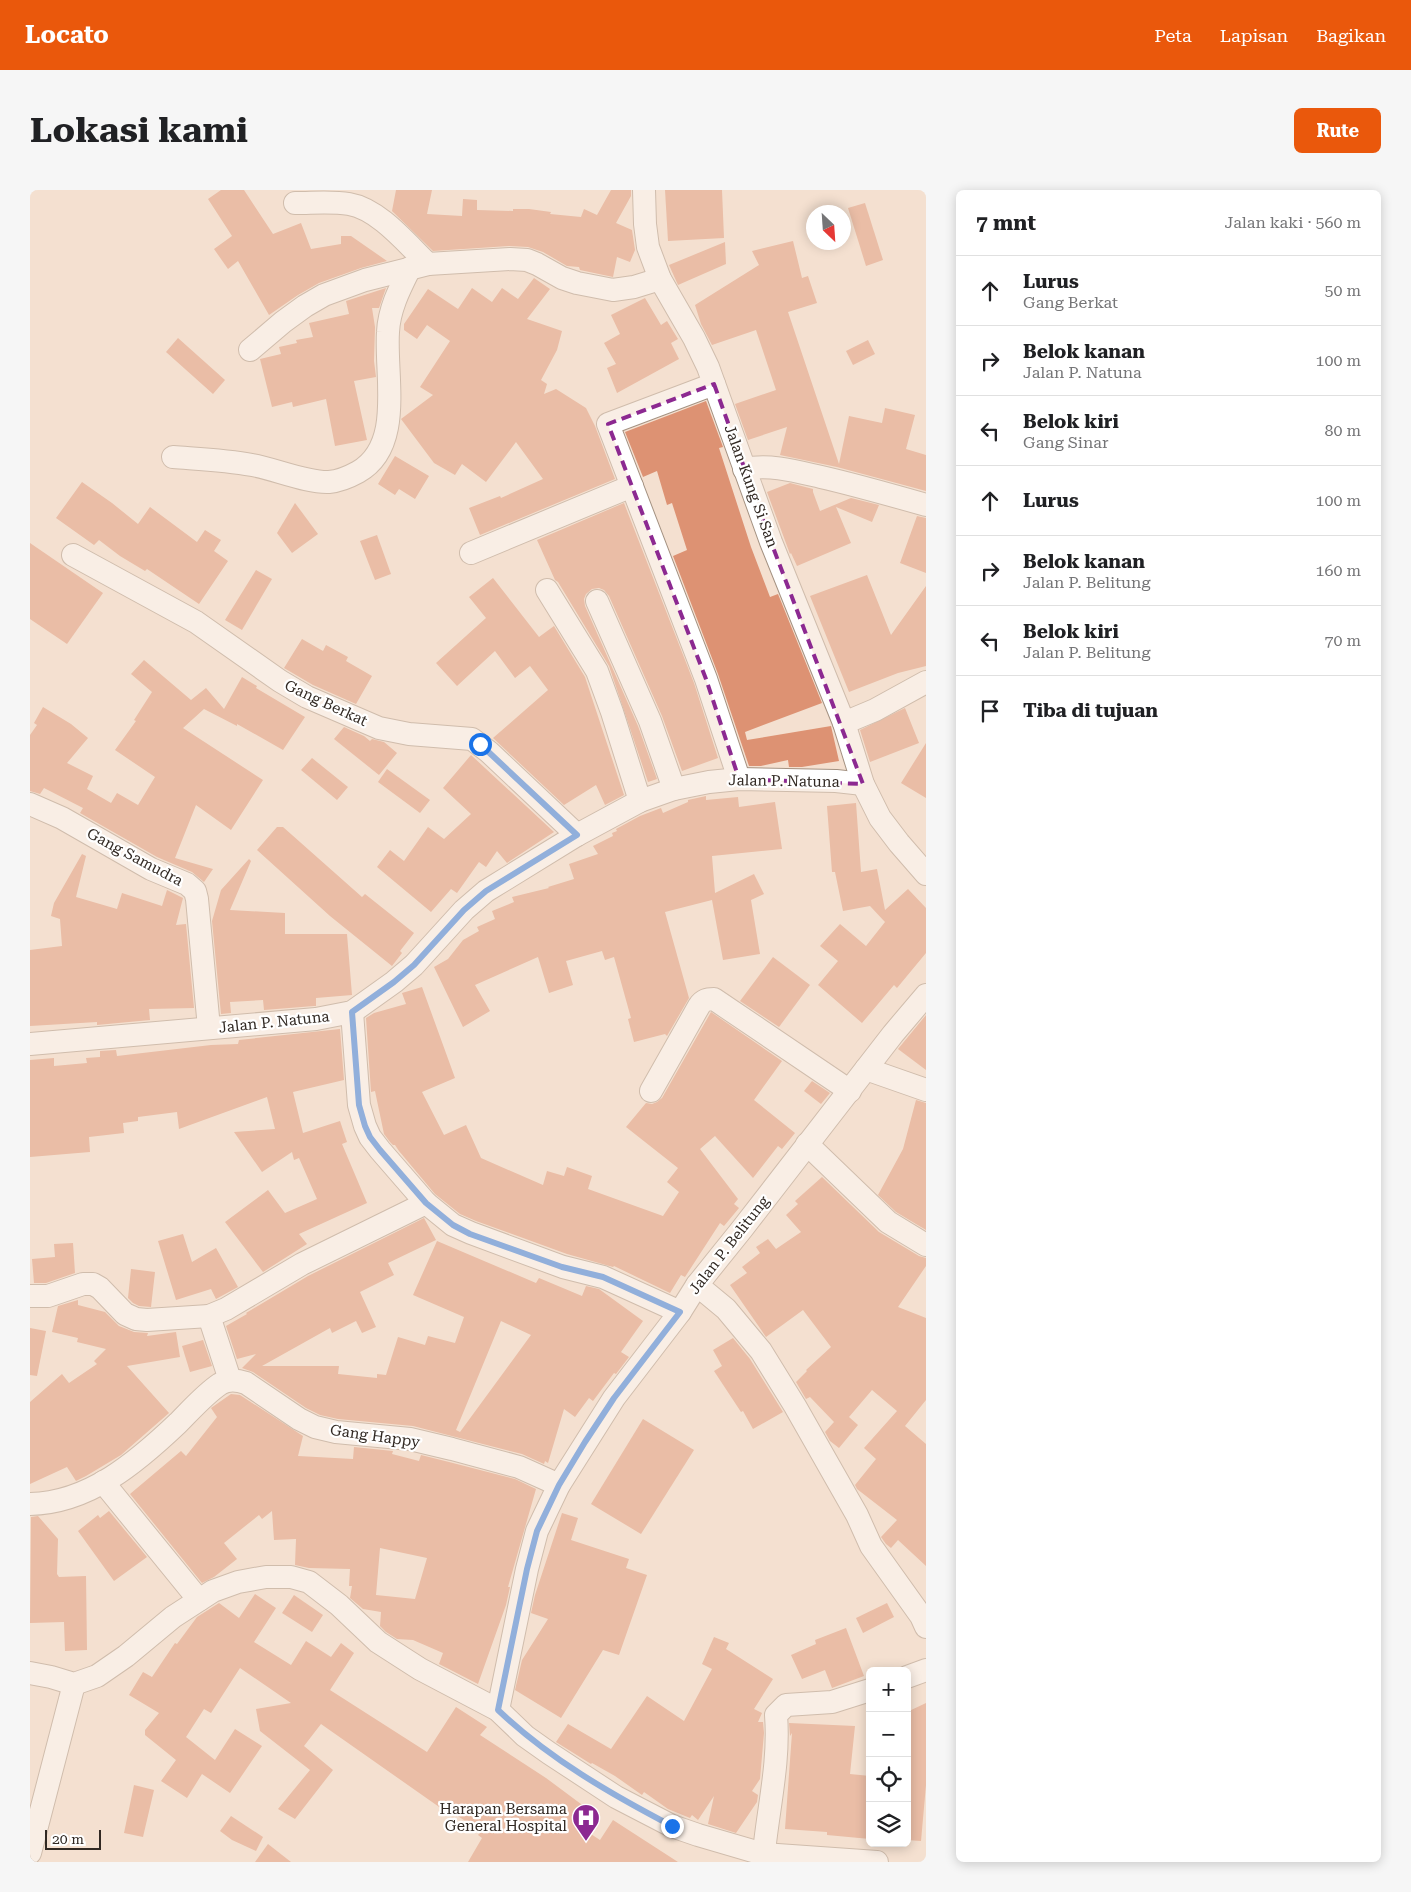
<!DOCTYPE html>
<html lang="id">
<meta charset="utf-8">
<style>
:root{--surface:#fff;--page:#f6f6f6;--text:#202124;--muted:#757577;--line:#e0e0e0;--accent:#ea580c}
body{margin:0;font-family:"Roboto Serif",serif;background:var(--page);color:var(--text)}
.controls{position:absolute;right:15px;bottom:15px;display:grid;overflow:hidden;border-radius:8px;box-shadow:0 2px 12px #0003}
.controls button{width:45px;height:45px;display:grid;place-items:center;padding:0;border:0;border-bottom:1px solid var(--line);background:var(--surface);color:var(--text);font:25px sans-serif}
.compass{position:absolute;left:776px;top:15px;width:45px;height:45px;border-radius:50%;background:var(--surface);box-shadow:0 2px 12px #0003;rotate:155deg}
.scale{position:absolute;left:15px;bottom:12px;width:56px;box-sizing:border-box;padding-left:5px;border:2px solid #312923;border-top:0;font-size:14px;line-height:18px;white-space:nowrap;color:#312923;-webkit-text-stroke:4px #fff;paint-order:stroke}
.stop{position:absolute;width:15px;height:15px;margin:-11px;border:4px solid #1a73e8;border-radius:50%;background:#fff}
.stop.end{background:#1a73e8;border-color:#fff;box-shadow:0 1px 5px #0008}
.list{margin:0;padding:0;list-style:none}
h2{display:flex;justify-content:space-between;align-items:center;height:65px;margin:0;padding:0 20px;font-size:21px}
h2 small{font-size:16px;font-weight:400;color:var(--muted)}
.list li{display:grid;grid-template-columns:32px 1fr auto;gap:15px;align-items:center;box-sizing:border-box;height:70px;padding:0 20px;border-top:1px solid var(--line)}
.list b{display:block;font-size:19px;white-space:nowrap}
.list p{margin:0;font-size:16px;white-space:nowrap;color:var(--muted)}
.list em{font-size:16px;font-style:normal;color:var(--muted)}
.icon{flex:none;width:28px;height:28px;fill:none;stroke:currentColor;stroke-width:2;stroke-linecap:round;stroke-linejoin:round}
.map{position:relative;flex:none;width:896px;height:1672px;overflow:hidden;border-radius:8px}
header{display:flex;align-items:center;gap:30px;box-sizing:border-box;height:70px;padding:0 25px;background:var(--accent);color:#fff}
header strong{font-size:24px}
nav{display:flex;gap:28px;margin-inline-start:auto;font-size:18px}
.intro{display:flex;align-items:center;justify-content:space-between;box-sizing:border-box;height:120px;padding:0 30px}
h1{margin:0;font-size:35px}
.button{padding:12px 22px;border-radius:8px;background:var(--accent);color:#fff;font-size:18px;font-weight:700}
main{display:flex;gap:30px;padding:0 30px}
aside{flex:1;background:var(--surface);border-radius:8px;box-shadow:0 2px 12px #0003}
.map>svg:first-child{display:block}
</style>
<header>
<strong>Locato</strong>
<nav><a>Peta</a><a>Lapisan</a><a>Bagikan</a></nav>
</header>
<div class="intro"><h1>Lokasi kami</h1><a class="button">Rute</a></div>
<main>
<div class="map">
<svg width="896" height="1672" viewBox="0 0 896 1672">
<rect width="100%" height="100%" fill="#f4e0d0"/>
<g fill="#dd9273" fill-rule="evenodd">
<polygon points="191,0 214,0 243,44 271,33 281,59 311,54 311,46 321,46 357,71 331,78 289,93 268,105 239,125 208,71 198,79 184,59 202,46 178,9"/>
<polygon points="366,0 402,0 397,24 432,26 433,9 447,10 447,20 483,21 483,19 499,19 521,22 520,24 551,27 554,19 567,25 581,0 601,0 601,6 586,33 602,40 605,60 600,72 587,67 583,87 550,80 549,77 537,76 513,62 498,57 479,56 403,61 362,21"/>
<polygon points="635,0 692,0 694,48 638,51"/>
<polygon points="835,13 853,70 836,76 818,18"/>
<polygon points="763,51 772,88 778,86 787,113 758,122 809,274 819,226 852,233 855,218 885,225 876,259 896,265 896,301 807,277 750,265 757,237 718,250 705,214 746,200 726,140 682,155 671,134 665,115 729,75 722,61"/>
<polygon points="695,52 696,74 648,95 639,75"/>
<polygon points="504,88 520,99 497,129 532,141 527,160 511,190 517,194 514,204 526,199 556,218 565,236 585,289 450,345 439,318 470,306 471,308 513,289 486,252 456,292 432,274 425,285 404,273 371,229 403,205 390,197 420,151 397,135 387,149 374,140 374,134 398,99 428,119 442,98 462,112 472,98 488,109"/>
<polygon points="356,98 349,118 342,118 345,137 344,171 346,187 324,191 337,250 305,256 296,209 263,217 262,212 242,217 230,169 251,164 249,157 267,153 266,150 283,147 279,133 319,124 316,111"/>
<polygon points="615,108 631,135 637,131 648,149 641,153 649,169 587,203 577,178 586,174 574,153 590,144 581,125"/>
<polygon points="148,148 195,190 183,204 136,162"/>
<polygon points="838,150 845,164 823,175 816,161"/>
<polygon points="676,211 693,257 689,258 721,357 740,407 748,404 792,513 715,542 717,550 801,536 809,571 772,577 759,577 758,570 731,576 719,576 688,484 643,366 657,360 642,313 637,315 627,281 613,287 595,242"/>
<polygon points="365,266 399,286 385,309 369,299 365,305 348,294"/>
<polygon points="52,292 82,313 108,334 120,317 167,352 175,340 191,350 184,361 198,371 169,414 117,379 115,381 90,366 69,350 64,355 26,328"/>
<polygon points="760,293 783,299 783,302 790,321 821,308 849,315 842,332 806,317 821,353 767,376 761,363 760,364 737,302"/>
<polygon points="265,313 288,344 262,363 247,343"/>
<polygon points="594,313 664,493 688,568 652,581 632,526 579,406 574,400 569,398 562,399 556,404 554,409 555,416 608,536 627,589 618,592 579,476 528,392 525,390 507,350"/>
<polygon points="887,326 896,328 896,383 870,373"/>
<polygon points="347,345 361,384 345,390 330,351"/>
<polygon points="0,353 73,403 37,454 0,429"/>
<polygon points="226,380 242,389 212,440 195,430"/>
<polygon points="837,385 861,445 896,396 896,476 868,483 819,502 780,406"/>
<polygon points="463,388 509,447 524,436 555,487 594,605 575,615 566,595 534,615 463,548 518,500 500,476 485,488 465,461 427,496 406,473 456,428 439,407"/>
<polygon points="272,449 293,461 296,455 318,467 316,471 342,486 326,514 283,495 254,478"/>
<polygon points="114,470 161,510 176,498 194,519 212,487 227,496 226,498 275,527 253,560 207,534 207,536 174,519 153,538 233,590 201,640 166,615 145,668 183,679 174,692 162,682 127,667 50,623 53,618 14,598 10,604 0,601 0,545 7,535 4,533 13,517 41,534 58,548 37,573 63,586 57,599 81,613 87,603 108,615 125,587 85,560 106,531 104,530 122,502 101,484"/>
<polygon points="875,518 889,553 840,572 830,540"/>
<polygon points="314,537 334,546 340,551 342,549 354,552 367,563 349,585 304,549"/>
<polygon points="896,553 896,608 871,593"/>
<polygon points="441,565 524,642 477,673 467,661 456,677 449,672 427,703 421,699 401,722 347,677 360,660 374,671 398,637 414,649 441,624 413,598"/>
<polygon points="282,568 318,597 307,610 271,580"/>
<polygon points="357,579 400,610 390,623 348,592"/>
<polygon points="676,606 676,610 708,607 709,617 745,612 752,659 682,666 685,703 724,684 734,704 721,710 730,764 693,770 682,710 635,722 659,808 637,846 635,844 604,852 598,829 601,828 584,767 575,770 572,761 536,771 543,795 519,803 508,767 445,795 460,821 433,837 404,777 418,769 433,750 449,741 447,737 465,729 462,721 484,712 482,707 519,698 518,697 544,689 539,674 568,664 563,656 583,646 582,643 587,641 586,639 610,626 631,618 633,623 658,612 658,610"/>
<polygon points="826,613 831,682 847,679 855,720 878,699 896,718 896,763 867,798 864,795 832,833 788,795 808,771 790,756 810,734 836,756 855,732 840,716 813,721 805,682 802,682 797,616"/>
<polygon points="247,637 253,637 332,707 335,704 384,743 370,761 372,763 362,776 300,726 227,660"/>
<polygon points="52,664 56,666 46,707 87,719 92,703 132,716 137,700 153,708 146,735 156,734 164,818 119,819 120,830 67,835 67,832 0,836 0,760 32,756 30,729 21,726 24,713"/>
<polygon points="219,669 221,671 200,720 255,723 255,744 317,744 322,805 286,808 286,816 284,816 234,820 233,810 200,812 201,823 191,824 182,731 191,700"/>
<polygon points="743,767 780,795 749,837 710,811"/>
<polygon points="392,797 425,888 392,902 414,945 436,935 451,968 513,995 517,981 534,986 537,977 562,986 558,999 633,1026 649,1002 637,992 648,978 596,937 616,913 622,914 627,912 632,908 681,822 752,871 724,910 765,943 752,959 748,956 723,988 685,946 670,959 708,1009 704,1014 709,1018 694,1036 690,1033 655,1087 651,1085 640,1103 584,1076 583,1077 537,1064 446,1031 430,1024 405,1004 369,961 365,955 363,955 360,952 354,944 345,901 341,902 336,828 344,823 376,814 372,803"/>
<polygon points="896,825 896,880 868,859"/>
<polygon points="310,839 314,890 263,902 273,943 310,931 317,952 312,954 337,1013 269,1044 277,1054 233,1082 195,1032 238,1000 255,1023 287,1009 269,968 264,970 262,962 232,982 204,942 245,939 237,907 149,939 147,922 108,927 108,931 93,933 94,943 59,947 60,962 0,967 0,870 24,868 24,876 57,873 56,868 70,867 70,861 86,860 87,866 181,855 208,854 209,850"/>
<polygon points="782,891 800,903 791,914 774,901"/>
<polygon points="886,910 896,913 896,1040 866,1022 848,1005 873,959"/>
<polygon points="792,987 849,1042 889,1066 896,1068 896,1076 868,1117 896,1128 896,1210 875,1236 896,1254 896,1376 868,1350 861,1358 856,1354 851,1347 867,1330 827,1299 825,1295 846,1269 834,1258 867,1221 842,1200 819,1227 828,1235 809,1258 800,1251 795,1242 804,1232 780,1207 776,1209 766,1192 777,1181 776,1180 801,1157 773,1120 736,1147 700,1095 717,1083 712,1077 730,1063 726,1057 738,1049 746,1059 771,1042 756,1025 768,1014 765,1011"/>
<path d="M394,1028l12,22 -48,23 6,12 -34,17 16,35 -14,6 -6,-12 -24,12 -2,-5 -68,38h77l-1,8 39,4v-4l9,1 12,-38 27,8 3,-9 27,7 9,-26 -51,-22 24,-54 99,42 3,-5 43,18 4,-10 13,3 44,32 -22,31 8,5 -13,17 -2,-1 -21,28 -4,-3 -14,19 -11,-8 -16,54 -3,-2 -1,3 -22,-10 -109,-28 -75,-7 -18,-4 -14,-7 -53,-36 -11,-4 14,-14 -19,5 -11,-33 21,-12 -1,-1 62,-37zM471,1131l30,14 -71,97 -4,-2z"/>
<polygon points="153,1044 162,1072 186,1058 208,1097 186,1109 181,1099 146,1110 128,1051"/>
<polygon points="43,1053 45,1083 16,1093 4,1093 2,1069 25,1067 24,1054"/>
<polygon points="101,1079 125,1082 121,1117 109,1116 103,1113 98,1108"/>
<polygon points="48,1110 48,1115 75,1122 89,1136 104,1142 118,1143 117,1146 146,1142 150,1167 97,1176 139,1223 91,1265 56,1286 46,1291 37,1277 0,1294 0,1212 32,1184 39,1193 67,1174 64,1171 76,1159 47,1152 48,1148 22,1142 28,1116"/>
<polygon points="0,1138 16,1141 7,1186 0,1185"/>
<polygon points="703,1148 720,1169 753,1222 723,1239 713,1221 711,1222 684,1181 692,1176 683,1160"/>
<polygon points="173,1150 182,1176 160,1182 152,1156"/>
<path d="M201,1204l9,1 63,41 -5,20 55,3 1,-12 39,4 -1,3 27,7 2,-6 28,7 66,17 21,10 -28,98h2l-4,18 -28,79 -39,-20 4,-11 -30,-13 -16,-1 -11,-7 -6,-6 1,-14 -18,-3 -13,-11 2,-12h-3l1,-17 -41,-1 -14,-3 1,-26 -22,1 -2,-29 -10,8 -3,-4 -35,28 13,16 -23,18 -12,6 -72,-89 51,-43 5,5 31,-39 -6,-9zM350,1358l47,10 -12,41 -39,-4z"/>
<polygon points="613,1229 664,1260 611,1344 561,1314"/>
<polygon points="79,1321 117,1367 84,1391 48,1341 68,1325 70,1328"/>
<polygon points="532,1323 548,1328 541,1350 599,1369 596,1378 617,1385 589,1465 573,1460 531,1528 485,1500 492,1470 518,1429 501,1423 505,1405"/>
<polygon points="8,1326 28,1349 27,1384 29,1387 56,1386 57,1460 35,1461 34,1432 0,1433 1,1327"/>
<polygon points="225,1404 246,1418 224,1452 261,1475 276,1451 301,1467 311,1453 324,1463 300,1500 397,1562 426,1517 457,1537 450,1545 516,1588 555,1617 544,1633 570,1650 583,1630 648,1672 438,1672 452,1648 448,1645 451,1641 423,1623 422,1626 291,1534 274,1556 303,1580 265,1629 248,1619 280,1580 230,1541 226,1519 261,1513 210,1478 181,1523 174,1519 156,1547 185,1570 205,1539 232,1556 200,1603 172,1584 157,1608 131,1591 146,1570 115,1545 115,1540 129,1523 99,1505 113,1482 122,1487 145,1453 147,1454 167,1427 189,1413 209,1428"/>
<polygon points="264,1405 293,1425 282,1442 252,1423"/>
<polygon points="857,1413 864,1427 833,1443 826,1428"/>
<polygon points="816,1438 834,1486 802,1498 795,1480 772,1489 761,1465 786,1454 785,1450"/>
<polygon points="684,1447 699,1453 696,1459 743,1489 724,1519 732,1523 728,1532 733,1532 734,1543 730,1589 722,1601 728,1605 727,1612 706,1643 678,1634 684,1606 668,1630 662,1625 660,1628 638,1619 614,1602 612,1605 585,1586 562,1573 561,1574 526,1552 538,1534 581,1559 617,1506 654,1531 682,1479 672,1474"/>
<polygon points="896,1513 896,1595 891,1651 877,1650 877,1522"/>
<polygon points="759,1533 825,1536 820,1584 840,1586 840,1649 797,1645 797,1642 755,1639 762,1543 760,1546"/>
<polygon points="104,1595 124,1600 113,1647 94,1643"/>
<polygon points="201,1626 233,1647 226,1661 202,1650 190,1641"/>
<polygon points="238,1654 261,1672 225,1672"/>
</g>
<g fill="none" stroke-linecap="round" stroke-linejoin="round">
<defs>
<g id="minor">
<polyline points="614,0 615,34 618,57 630,89 664,148 678,177 741,352 814,533 833,594 850,628 869,653 896,684"/>
<path d="M265,13c18,0 37,-2 54,1 30,5 58,40 79,60"/>
<polyline points="220,160 253,132 275,116 294,105 335,90 398,74 480,69 497,70 507,74 532,88 547,93 583,100 604,97 630,89"/>
<polyline points="684,194 578,234 676,489 709,589"/>
<path d="M143,267c26,2 53,3 79,8 23,4 55,18 77,17 11,-1 20,-5 29,-10 46,-26 27,-96 30,-140 1,-23 12,-44 22,-64"/>
<path d="M714,279c27,-5 51,2 77,8 35,8 70,18 105,28"/>
<polyline points="441,363 602,296"/>
<polyline points="43,365 166,432 250,491 277,507 349,538 379,544 442,549 459,562 547,645"/>
<polyline points="517,400 567,481 582,522 610,611"/>
<polyline points="567,411 620,531 644,599"/>
<polyline points="814,533 845,520 896,492"/>
<polyline points="0,614 32,628 121,679 157,694 165,701 167,709 179,838"/>
<polyline points="322,822 329,915 335,936 340,947 350,960 396,1013"/>
<polyline points="0,854 286,829 322,822 364,792 384,775 434,720 456,701 547,645 610,611 644,599 679,592 709,589 806,591 833,594"/>
<polyline points="836,879 896,900"/>
<path d="M621,901l48,-85c4,-6 8,-7 15,-7l136,92"/>
<polyline points="777,954 858,1032 896,1055"/>
<polyline points="667,1095 696,1119 731,1161 765,1216 827,1325 841,1356 891,1426 896,1437"/>
<polyline points="0,1106 18,1106 53,1094 63,1094 70,1098 95,1124 106,1129 117,1130 179,1126 196,1119 272,1074 396,1013 423,1035 441,1043 533,1077 573,1087 650,1122"/>
<polyline points="179,1126 200,1190"/>
<polyline points="73,1292 169,1410"/>
<path d="M0,1314c59,-1 107,-42 148,-81 13,-13 27,-29 42,-39 8,-5 17,-4 26,-1l53,36 16,8 21,5 74,7 42,10 67,18 40,18"/>
<polyline points="0,1483 21,1487 44,1494 67,1486 96,1466 143,1427 183,1401 208,1392 236,1387 261,1387 279,1392 309,1415 348,1452 390,1479 468,1520 495,1546 519,1563 586,1607 642,1636 668,1645 733,1664 847,1672"/>
<polyline points="877,1487 896,1480"/>
<polyline points="468,1520 497,1379 507,1341 529,1295 584,1208 650,1122 667,1095 712,1039 863,844 896,805"/>
<polyline points="0,1663 44,1494"/>
<path d="M733,1672c4,-49 17,-98 13,-147l10,-10 46,-3 38,-12"/>
</g>
</defs>
<use href="#minor" stroke="#a49282" stroke-width="24"/>
<use href="#minor" stroke="#fff" stroke-width="22"/>
</g>
<g fill="none" stroke-linecap="round" stroke-linejoin="round">
<path stroke="#1a73e8" stroke-width="6" d="M450,554l97,91 -91,56 -22,19 -50,55 -20,17 -42,30 7,93 6,21 5,11 10,13 46,53 27,22 17,9 92,33 41,10 77,35 -66,86 -29,44 -26,43 -22,46 -10,38 -29,141c52,49 111,83 174,116"/>
</g>
<path d="M0 0H896V1672H0ZM684,194l57,158 92,242 -124,-5 -33,-100 -98,-255z" fill="#f4e0d0" fill-opacity=".55" fill-rule="evenodd"/>
<path fill="none" stroke="#8c2991" stroke-width="4" stroke-dasharray="10 6" stroke-linejoin="round" d="M684,194l57,158 92,242 -124,-5 -33,-100 -98,-255z"/>
<defs>
<symbol id="hospital-pin" viewBox="-11 -11 22 30"><path d="M0 17L-7.5 6A9.5 9.5 0 1 1 7.5 6Z" fill="#8c2991" stroke="#fff"/><path d="M-5-5h3v3.5h4V-5h3V5h-3V1.5h-4V5h-3Z" fill="#fff"/></symbol>
</defs>
<g fill-rule="evenodd">
<use href="#hospital-pin" x="540" y="1612" width="32" height="43"/>
</g>
<g text-anchor="middle" stroke-width="4.5" stroke-linejoin="round" paint-order="stroke">
<g font-size="15" fill="#312923" stroke="#fff">
<text transform="translate(721 296) rotate(70)" y="5">Jalan Kung Si San</text>
<text transform="translate(296 513) rotate(25)" y="5">Gang Berkat</text>
<text transform="translate(754 591) rotate(1)" y="5">Jalan P. Natuna</text>
<text transform="translate(105 667) rotate(28)" y="5">Gang Samudra</text>
<text transform="translate(244 832) rotate(-6)" y="5">Jalan P. Natuna</text>
<text transform="translate(699 1055) rotate(-52)" y="5">Jalan P. Belitung</text>
<text transform="translate(345 1246) rotate(8)" y="5">Gang Happy</text>
</g>
<g font-size="15" fill="#312923" stroke="#fff" text-anchor="end">
<text x="537" y="1624">Harapan Bersama<tspan x="537" dy="17">General Hospital</tspan></text>
</g>
</g>
</svg>
<div class="controls">
<button>+</button>
<button>−</button>
<button><svg class="icon" aria-label="locate" viewBox="0 0 24 24"><circle cx="12" cy="12" r="6"/><path d="M12 2v4M12 18v4M2 12h4M18 12h4"/></svg></button>
<button><svg class="icon" aria-label="layers" viewBox="0 0 24 24"><path d="M12 4l9 5-9 5-9-5zM3 14l9 5 9-5"/></svg></button>
</div>
<svg class="compass" viewBox="-18 -18 36 36"><path d="M0-13l5 13h-10z" fill="#e53935"/><path d="M0 13l5-13h-10z" fill="#757577"/></svg>
<div class="scale">20 m</div>
<div class="stop" style="left:450px;top:554px"></div>
<div class="stop end" style="left:642px;top:1636px"></div>
</div>
<aside>
<h2>7 mnt<small>Jalan kaki · 560 m</small></h2>
<ul class="list">
<li><svg class="icon" aria-label="ahead" viewBox="0 0 24 24"><path d="M12 20V5M6 11l6-6 6 6"/></svg><div><b>Lurus</b><p>Gang Berkat</p></div><em>50 m</em></li>
<li><svg class="icon" aria-label="right" viewBox="0 0 24 24"><path d="M7 20v-9h11M14 6l5 5-5 5"/></svg><div><b>Belok kanan</b><p>Jalan P. Natuna</p></div><em>100 m</em></li>
<li><svg class="icon" aria-label="left" viewBox="0 0 24 24"><path d="M17 20v-9H6M10 6l-5 5 5 5"/></svg><div><b>Belok kiri</b><p>Gang Sinar</p></div><em>80 m</em></li>
<li><svg class="icon" aria-label="ahead" viewBox="0 0 24 24"><path d="M12 20V5M6 11l6-6 6 6"/></svg><div><b>Lurus</b></div><em>100 m</em></li>
<li><svg class="icon" aria-label="right" viewBox="0 0 24 24"><path d="M7 20v-9h11M14 6l5 5-5 5"/></svg><div><b>Belok kanan</b><p>Jalan P. Belitung</p></div><em>160 m</em></li>
<li><svg class="icon" aria-label="left" viewBox="0 0 24 24"><path d="M17 20v-9H6M10 6l-5 5 5 5"/></svg><div><b>Belok kiri</b><p>Jalan P. Belitung</p></div><em>70 m</em></li>
<li><svg class="icon" aria-label="arrive" viewBox="0 0 24 24"><path d="M6 21V4h12l-3 4 3 4H6"/></svg><div><b>Tiba di tujuan</b></div></li>
</ul>
</aside>
</main>
